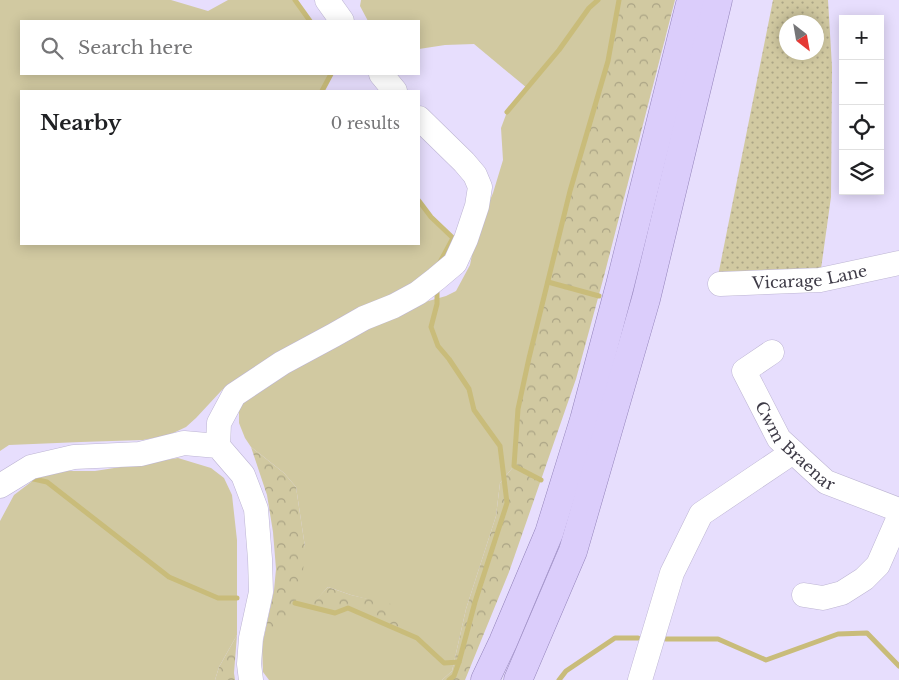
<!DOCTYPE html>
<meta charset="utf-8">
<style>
:root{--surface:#fff;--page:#f2f2f2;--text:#202124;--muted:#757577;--line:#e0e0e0}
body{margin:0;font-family:"Libre Baskerville",serif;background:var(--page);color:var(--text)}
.controls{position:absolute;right:15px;top:15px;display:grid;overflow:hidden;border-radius:0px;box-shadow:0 2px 12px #0003}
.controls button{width:45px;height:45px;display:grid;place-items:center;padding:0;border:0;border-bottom:1px solid var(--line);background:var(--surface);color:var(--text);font:25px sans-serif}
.compass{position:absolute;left:779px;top:15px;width:45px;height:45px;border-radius:50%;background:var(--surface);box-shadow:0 2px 12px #0003;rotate:149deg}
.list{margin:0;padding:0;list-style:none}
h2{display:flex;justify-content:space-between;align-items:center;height:65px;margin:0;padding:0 20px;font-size:21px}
h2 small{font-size:16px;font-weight:400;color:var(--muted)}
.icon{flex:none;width:28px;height:28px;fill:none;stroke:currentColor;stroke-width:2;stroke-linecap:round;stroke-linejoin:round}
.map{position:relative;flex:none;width:899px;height:680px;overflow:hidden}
.search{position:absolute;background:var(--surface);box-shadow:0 2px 12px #0003;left:20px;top:20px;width:400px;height:55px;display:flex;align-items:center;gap:12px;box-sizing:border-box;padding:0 18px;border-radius:0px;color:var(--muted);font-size:19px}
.panel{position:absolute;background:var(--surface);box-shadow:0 2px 12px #0003;left:20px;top:90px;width:400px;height:155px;border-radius:0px}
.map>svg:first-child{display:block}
</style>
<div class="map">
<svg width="899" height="680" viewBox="0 0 899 680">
<defs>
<pattern id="forest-crowns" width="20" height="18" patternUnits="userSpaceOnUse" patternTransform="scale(1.25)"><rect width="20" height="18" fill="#d1c9a1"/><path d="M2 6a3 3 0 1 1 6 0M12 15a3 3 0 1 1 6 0" fill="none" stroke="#aba485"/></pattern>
<pattern id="garden-dots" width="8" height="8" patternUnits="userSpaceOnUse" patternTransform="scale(1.25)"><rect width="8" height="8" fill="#d1c9a1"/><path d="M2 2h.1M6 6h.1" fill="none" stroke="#aba485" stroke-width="1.8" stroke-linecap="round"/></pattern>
</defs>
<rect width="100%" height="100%" fill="#e7defd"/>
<g fill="#d1c9a1" fill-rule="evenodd">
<polygon points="0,0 171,0 208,11 228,0 295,0 310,21 21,21 21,74 331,74 331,75 322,91 21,91 21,244 419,244 419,201 431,217 453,238 437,268 398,295 255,368 222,390 196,418 186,427 169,435 143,440 81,442 9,445 0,451"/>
<path d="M361,0h258l-11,61 -38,130 -41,167 -11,51 -4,57 -14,17 -4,33 -30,93 -14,62 -10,9h-173l-6,-8 -1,-26 43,-99 -9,-60 -12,-14 -33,-26 -6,-9 -6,-15v-17l9,-13 156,-85 42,-12 10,-5 14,-26 6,-31 17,-41 10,-33 -2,-32 6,-16 20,-24 -53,-44 -29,1 -26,4v-28h-51l-8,-15zM328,587l23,8 16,4 49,38 -68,-29 -13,5 -25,-6z"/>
<polygon points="178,458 211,468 224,478 232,495 237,540 237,635 219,667 215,680 0,680 0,521 14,495 35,479 61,471 95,471"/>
</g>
<g fill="url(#forest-crowns)">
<polygon points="619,0 675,0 604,276 576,379 509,572 465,680 442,680 452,671 466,609 496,516 500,483 514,466 518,409 529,358 570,191 608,61"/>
<polygon points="251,447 284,473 296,487 305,547 302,585 295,603 288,614 262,646 274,590 276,569 273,532 267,495"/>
<polygon points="328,587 351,595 391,604 417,638 348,608 335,613 309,607"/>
<polygon points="237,635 234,673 235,680 215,680 219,667"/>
</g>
<path fill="url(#garden-dots)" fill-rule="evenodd" d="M773,0h55l4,67 -1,130 -10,72 -104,12zM786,22h30v30h-30z"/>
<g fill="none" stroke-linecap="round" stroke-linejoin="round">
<g stroke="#c9bc7a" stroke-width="5">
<polyline points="295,0 310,21"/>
<polyline points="322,91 331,74"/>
<polyline points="507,112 559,50 589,8 598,0"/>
<polyline points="419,201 431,217 453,238 439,264"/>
<polyline points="548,282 599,296"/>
<polyline points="437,287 437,304 431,327 438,346 449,359 469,389 474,410 500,446 507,503 475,602 459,662 454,676 449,680"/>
<polyline points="29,478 47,482 169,577 218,598 237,598"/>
<polyline points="541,480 514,466 518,409 529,358 570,191 608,61 619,0"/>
<polyline points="295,603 335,613 348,608 417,638 444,663 459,662"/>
<polyline points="666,639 718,639 766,660 838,634 867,633 899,666"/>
<polyline points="559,680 566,671 615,638 638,638"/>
</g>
<defs>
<g id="minor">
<polyline points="327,0 342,21"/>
<polyline points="381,74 395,91"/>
<path id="s1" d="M720,284l100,-4 79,-17"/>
<path id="s2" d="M772,352l-28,19 35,68 47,43 73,28"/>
<polyline points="218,446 219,423 234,395 282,363 334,335 364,318 394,306 418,293 436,279 455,263 466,239 477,206 480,187 475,175 464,162 419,118"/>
<polyline points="0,486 31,467 74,457 140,454 184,443 218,446 243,475 256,509 260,559 261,592 251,638 249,664 251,680"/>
<polyline points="804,595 823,598 842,593 864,579 878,565 899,517"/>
<polyline points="640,680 672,573 701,514 793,452"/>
</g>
<g id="major">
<polyline points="485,680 503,642 549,533 584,420 620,285 691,0"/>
<polyline points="518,680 573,551 646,299 718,0"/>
</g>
</defs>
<use href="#minor" stroke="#bdb5d3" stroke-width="25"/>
<use href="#major" stroke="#9484bb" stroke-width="29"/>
<use href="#minor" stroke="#fff" stroke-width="24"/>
<use href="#major" stroke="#dbcdfb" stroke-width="28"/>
</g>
<g text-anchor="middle" stroke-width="5" stroke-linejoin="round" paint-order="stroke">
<g font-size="16" fill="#3e3b47" stroke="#f2effb">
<text dy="6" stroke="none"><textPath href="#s1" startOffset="90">Vicarage Lane</textPath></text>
<text dy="6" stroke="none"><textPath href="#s2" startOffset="126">Cwm Braenar</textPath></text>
</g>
</g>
</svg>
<div class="controls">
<button>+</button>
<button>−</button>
<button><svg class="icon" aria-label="locate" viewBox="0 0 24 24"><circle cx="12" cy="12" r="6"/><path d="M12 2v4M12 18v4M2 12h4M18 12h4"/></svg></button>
<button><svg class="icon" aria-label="layers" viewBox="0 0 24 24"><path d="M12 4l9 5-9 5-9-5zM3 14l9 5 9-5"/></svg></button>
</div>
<svg class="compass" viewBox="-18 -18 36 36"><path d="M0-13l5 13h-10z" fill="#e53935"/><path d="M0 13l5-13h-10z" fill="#757577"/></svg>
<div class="search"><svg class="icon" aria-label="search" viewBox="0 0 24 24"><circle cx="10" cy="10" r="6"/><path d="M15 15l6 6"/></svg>Search here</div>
<section class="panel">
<h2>Nearby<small>0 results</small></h2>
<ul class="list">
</ul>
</section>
</div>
